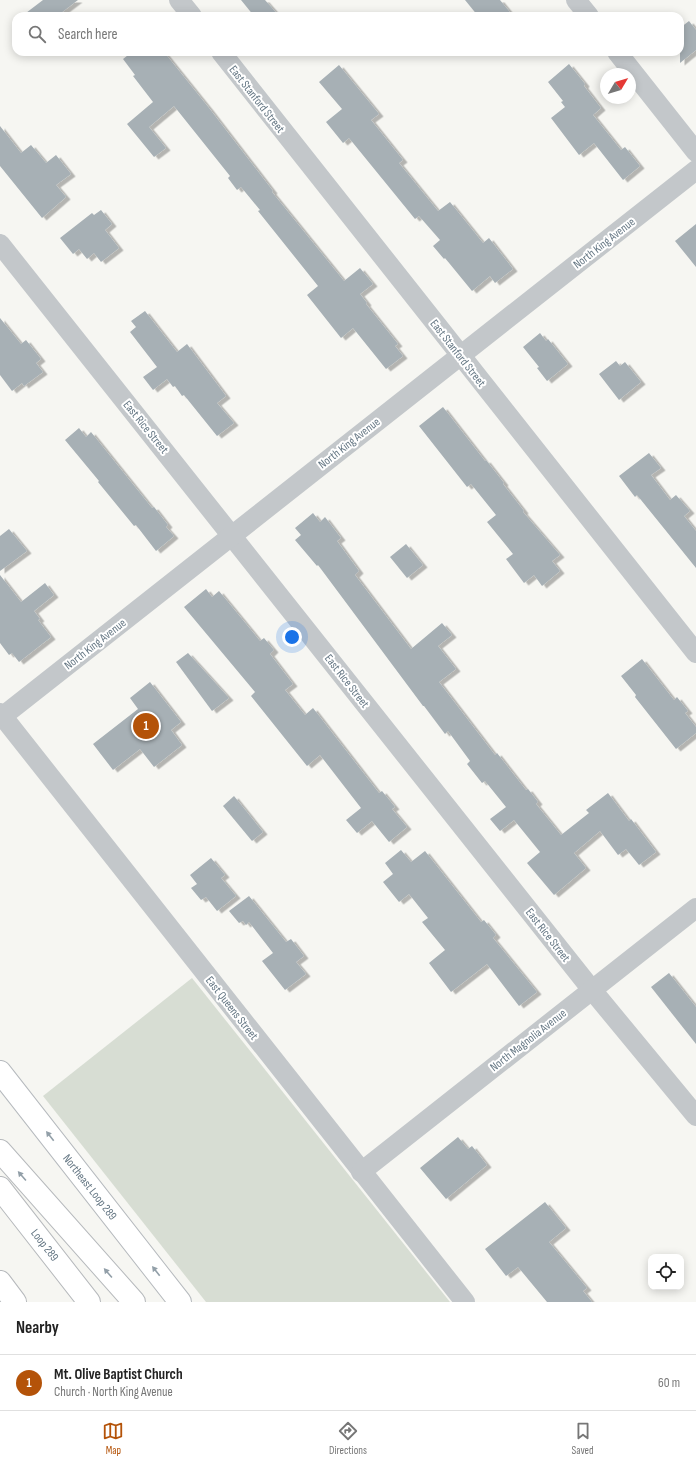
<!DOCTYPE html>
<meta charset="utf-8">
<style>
:root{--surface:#fff;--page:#f6f6f6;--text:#222;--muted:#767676;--line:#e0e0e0;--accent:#b45309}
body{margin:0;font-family:"Sofia Sans Condensed",sans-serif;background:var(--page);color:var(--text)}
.controls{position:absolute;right:12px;bottom:12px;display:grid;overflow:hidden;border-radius:8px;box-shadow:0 2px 10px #0003}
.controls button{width:36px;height:36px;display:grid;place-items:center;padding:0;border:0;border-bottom:1px solid var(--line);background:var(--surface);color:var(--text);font:20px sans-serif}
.compass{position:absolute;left:600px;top:68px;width:36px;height:36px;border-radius:50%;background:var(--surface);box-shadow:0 2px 10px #0003;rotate:52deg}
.you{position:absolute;left:292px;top:637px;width:14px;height:14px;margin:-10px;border:3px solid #fff;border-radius:50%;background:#1a73e8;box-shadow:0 0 0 6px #1a73e833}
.badge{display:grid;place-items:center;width:26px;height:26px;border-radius:50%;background:var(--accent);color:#fff;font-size:13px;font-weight:700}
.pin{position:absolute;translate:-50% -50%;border:2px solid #fff;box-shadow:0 1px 4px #0006}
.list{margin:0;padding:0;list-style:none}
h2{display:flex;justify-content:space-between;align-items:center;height:52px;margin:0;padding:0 16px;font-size:17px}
h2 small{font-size:13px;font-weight:400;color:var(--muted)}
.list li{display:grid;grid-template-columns:26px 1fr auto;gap:12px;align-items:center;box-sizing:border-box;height:56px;padding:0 16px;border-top:1px solid var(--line)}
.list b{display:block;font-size:15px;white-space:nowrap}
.list p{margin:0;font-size:13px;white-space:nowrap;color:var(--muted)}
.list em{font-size:13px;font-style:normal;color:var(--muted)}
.icon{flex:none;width:22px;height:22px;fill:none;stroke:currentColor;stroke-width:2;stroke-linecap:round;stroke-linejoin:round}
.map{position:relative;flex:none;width:696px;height:1302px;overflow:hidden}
.search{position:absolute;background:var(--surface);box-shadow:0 2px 10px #0003;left:12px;right:12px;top:12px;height:44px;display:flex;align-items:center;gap:10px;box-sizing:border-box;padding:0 14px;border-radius:12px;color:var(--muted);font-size:15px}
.sheet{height:108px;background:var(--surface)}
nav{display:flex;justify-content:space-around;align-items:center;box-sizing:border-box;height:56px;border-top:1px solid var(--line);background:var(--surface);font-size:11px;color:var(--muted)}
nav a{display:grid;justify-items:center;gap:2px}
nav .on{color:var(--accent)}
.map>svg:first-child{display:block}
</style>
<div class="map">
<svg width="696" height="1302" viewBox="0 0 696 1302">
<defs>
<filter id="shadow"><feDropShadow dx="4.5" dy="2.5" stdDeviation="0" flood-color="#0004"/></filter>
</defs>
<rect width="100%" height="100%" fill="#f6f6f2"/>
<polygon fill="#d7ddd3" points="192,978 450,1302 206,1302 43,1096"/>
<g fill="#a7b0b5" filter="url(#shadow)">
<polygon points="43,0 78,0 57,16 22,16"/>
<polygon points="241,0 265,0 279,16 254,16"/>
<polygon points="465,0 500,0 513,16 478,16"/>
<polygon points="689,21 696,30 696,50 680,63 680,28"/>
<polygon points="132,52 164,52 209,108 273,191 272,192 344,281 360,268 373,284 360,294 367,303 366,304 398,344 395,346 403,356 386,369 353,328 341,338 307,295 318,286 258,211 260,210 241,187 237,190 228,178 230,176 174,106 149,127 166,148 154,157 127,124 153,102 133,76 135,75 123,59"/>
<polygon points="569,64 585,84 584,86 601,108 593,115 621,150 625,147 640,166 623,180 594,143 579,155 551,118 565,107 561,102 563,101 548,82"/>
<polygon points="339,65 379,114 371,120 403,160 399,163 438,211 450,202 483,243 489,238 513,269 495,283 490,276 472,291 445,258 444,259 433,246 440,240 419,216 415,219 349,138 343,143 326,122 342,109 319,82"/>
<polygon points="0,126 21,153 31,145 46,163 56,155 71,174 56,185 66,197 42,218 0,166"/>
<polygon points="101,210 112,224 105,230 119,248 101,262 94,253 87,259 79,249 73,254 60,238 92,213 94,215"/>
<polygon points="696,224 696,267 675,241"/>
<polygon points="145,311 177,352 187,344 226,396 217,403 234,423 217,436 184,395 182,396 175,386 173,387 167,379 153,390 143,377 157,367 130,332 136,327 131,321"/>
<polygon points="0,318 21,344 26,340 41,359 36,363 43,372 24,386 22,383 12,391 0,375"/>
<polygon points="540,333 546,341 548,339 568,364 547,381 537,368 539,367 523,347"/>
<polygon points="616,361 620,366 625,362 641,382 619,400 599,374"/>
<polygon points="443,407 485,461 486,460 504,483 503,484 524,511 523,512 560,555 552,561 560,571 542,586 534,575 524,583 506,559 513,554 487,522 496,515 471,484 467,487 419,426"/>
<polygon points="79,428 86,437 91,432 152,508 154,507 168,525 166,527 174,536 156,551 136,525 134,526 98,482 99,481 65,440"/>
<polygon points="649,453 661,468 651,475 670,500 676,495 690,511 684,516 696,531 696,568 637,495 635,497 619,476"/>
<polygon points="313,513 320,522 325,517 341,538 337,541 359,571 355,575 411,649 442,623 452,635 438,646 456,669 439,682 495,755 497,753 526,790 528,789 538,802 536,804 561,835 589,813 586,810 608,793 629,821 631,819 656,852 639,865 626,849 618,855 600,831 574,853 586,868 554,895 527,863 540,852 514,820 500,831 490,819 506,807 485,781 482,783 467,764 470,761 448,731 445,734 424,706 423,706 318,565 317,566 295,540 301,535 295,528"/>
<polygon points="9,529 27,551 0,571 0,536"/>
<polygon points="406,544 423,565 407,578 390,557"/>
<polygon points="0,575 21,602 45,583 54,595 34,611 40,619 38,620 51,637 19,662 12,653 9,655 0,643"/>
<polygon points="206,589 212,597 219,591 260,641 264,638 274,650 270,654 293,684 285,690 305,715 313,708 379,793 382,791 395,807 392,809 407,827 389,842 372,821 357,833 346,820 361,808 320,755 307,766 251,696 255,692 184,607"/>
<polygon points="188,653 229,698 212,711 176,662"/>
<polygon points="642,659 674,700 677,697 688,711 685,713 696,727 696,733 676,749 635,697 636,695 621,676"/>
<polygon points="150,682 181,722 171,730 182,745 154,767 140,749 113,770 93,744 138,709 130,698"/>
<polygon points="234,796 263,832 252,841 223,806"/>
<polygon points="401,850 411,862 425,851 481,922 484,920 496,935 493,938 537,992 519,1006 487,964 451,992 429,963 445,950 422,922 428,918 409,894 399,902 383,882 393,874 385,863"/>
<polygon points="211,858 225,875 221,878 236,896 217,911 206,897 201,900 191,888 197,884 190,875"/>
<polygon points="249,896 286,942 291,939 304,956 296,962 306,974 285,990 262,961 273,953 249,922 246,925 243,921 239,923 229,911"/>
<polygon points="669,973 696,1007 696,1044 651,987"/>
<polygon points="458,1137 468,1149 472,1146 487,1165 446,1199 420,1168"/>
<polygon points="545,1202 566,1228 549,1242 587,1288 583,1291 592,1302 547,1302 518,1267 506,1276 485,1249"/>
</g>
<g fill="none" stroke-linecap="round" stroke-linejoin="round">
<defs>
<polyline id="major" points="0,1072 180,1302"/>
<g id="highway">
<polyline points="0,1151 134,1302"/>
<polyline points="0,1188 89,1302"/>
<polyline points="0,1282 15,1302"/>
</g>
</defs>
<use href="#major" stroke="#b6babe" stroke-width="24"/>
<use href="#highway" stroke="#b6b9bc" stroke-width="24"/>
<g stroke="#c3c7ca" stroke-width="20">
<polyline points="179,0 192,16"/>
<polyline points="576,0 589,16"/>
<polyline points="221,52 696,653"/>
<polyline points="617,52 696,152"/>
<polyline points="0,244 592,990 696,1116"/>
<polyline points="0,713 465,1302"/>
<polyline points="3,716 696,170"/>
<polyline points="361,1172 696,908"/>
</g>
<use href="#major" stroke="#fff" stroke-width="22"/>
<use href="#highway" stroke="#fff" stroke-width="22"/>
</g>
<defs><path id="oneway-solid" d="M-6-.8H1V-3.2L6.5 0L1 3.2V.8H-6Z"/></defs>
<g fill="#929fa8">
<use href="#oneway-solid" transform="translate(50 1136) rotate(-128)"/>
<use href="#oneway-solid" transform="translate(22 1176) rotate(-131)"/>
<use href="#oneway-solid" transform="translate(156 1271) rotate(-128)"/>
<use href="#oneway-solid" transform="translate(108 1273) rotate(-131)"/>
</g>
<g text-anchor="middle" stroke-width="4" stroke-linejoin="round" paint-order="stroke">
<g font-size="12" fill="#647683" stroke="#fff">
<text transform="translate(257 99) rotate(52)" y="4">East Stanford Street</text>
<text transform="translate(604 243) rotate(-38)" y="4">North King Avenue</text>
<text transform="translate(458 353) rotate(52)" y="4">East Stanford Street</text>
<text transform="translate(146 427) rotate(51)" y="4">East Rice Street</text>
<text transform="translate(349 443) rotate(-38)" y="4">North King Avenue</text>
<text transform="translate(95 644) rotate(-38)" y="4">North King Avenue</text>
<text transform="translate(347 681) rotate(52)" y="4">East Rice Street</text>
<text transform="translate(548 935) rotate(52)" y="4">East Rice Street</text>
<text transform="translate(232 1008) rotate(52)" y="4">East Queens Street</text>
<text transform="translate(528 1040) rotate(-38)" y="4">North Magnolia Avenue</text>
<text transform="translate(90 1187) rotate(52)" y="4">Northeast Loop 289</text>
<text transform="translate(45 1245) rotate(52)" y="4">Loop 289</text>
</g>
</g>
</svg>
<div class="controls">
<button><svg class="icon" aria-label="locate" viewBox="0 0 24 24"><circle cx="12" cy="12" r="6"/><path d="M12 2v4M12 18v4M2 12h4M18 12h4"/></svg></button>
</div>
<svg class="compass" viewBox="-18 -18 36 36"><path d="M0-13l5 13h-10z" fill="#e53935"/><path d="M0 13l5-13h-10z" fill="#767676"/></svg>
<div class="you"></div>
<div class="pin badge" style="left:146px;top:726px">1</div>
<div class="search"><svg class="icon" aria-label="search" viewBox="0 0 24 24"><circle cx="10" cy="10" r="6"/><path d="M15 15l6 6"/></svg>Search here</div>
</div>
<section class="sheet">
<h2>Nearby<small></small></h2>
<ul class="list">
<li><span class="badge">1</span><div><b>Mt. Olive Baptist Church</b><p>Church · North King Avenue</p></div><em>60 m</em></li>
</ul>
</section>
<nav>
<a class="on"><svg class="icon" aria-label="map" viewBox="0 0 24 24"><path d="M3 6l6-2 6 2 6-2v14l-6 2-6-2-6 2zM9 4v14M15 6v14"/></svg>Map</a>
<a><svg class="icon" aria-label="directions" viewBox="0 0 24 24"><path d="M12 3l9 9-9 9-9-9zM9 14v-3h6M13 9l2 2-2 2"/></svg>Directions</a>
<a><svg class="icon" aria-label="saved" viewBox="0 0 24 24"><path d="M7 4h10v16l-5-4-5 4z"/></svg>Saved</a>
</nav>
